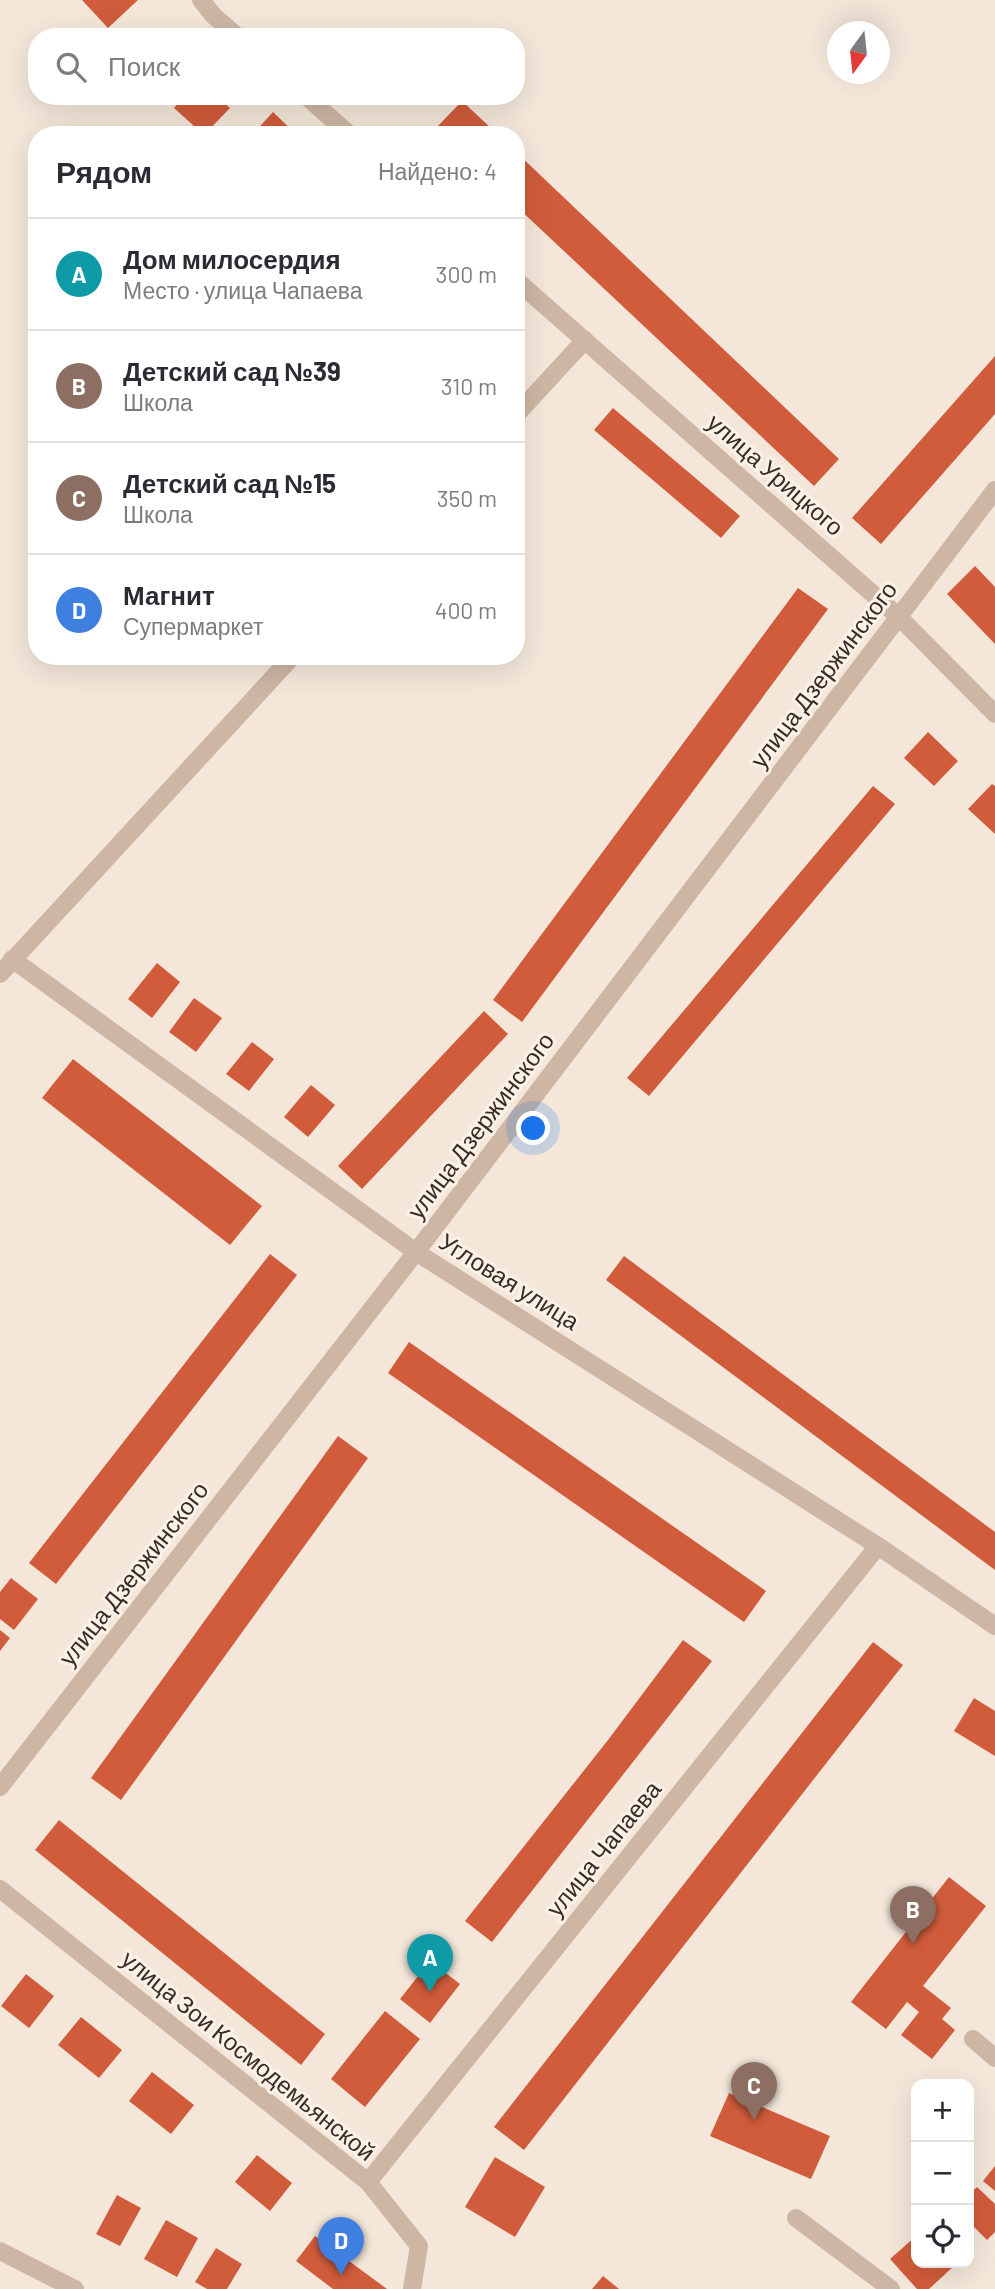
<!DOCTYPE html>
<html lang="ru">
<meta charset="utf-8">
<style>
:root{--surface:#fff;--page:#f2f2f3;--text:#2b2b33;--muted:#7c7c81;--line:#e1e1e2;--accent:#185a5d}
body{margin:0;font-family:Barlow,sans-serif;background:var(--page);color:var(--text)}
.controls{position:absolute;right:21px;bottom:21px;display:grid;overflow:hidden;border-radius:14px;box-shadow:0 7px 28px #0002}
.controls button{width:63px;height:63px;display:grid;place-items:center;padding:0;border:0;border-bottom:2px solid var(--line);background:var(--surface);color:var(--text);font:35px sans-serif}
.compass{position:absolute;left:827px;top:21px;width:63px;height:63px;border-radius:50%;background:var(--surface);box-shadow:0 7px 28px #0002;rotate:195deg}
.you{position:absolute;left:534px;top:1129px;width:24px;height:24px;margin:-18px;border:5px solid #fff;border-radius:50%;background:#1a73e8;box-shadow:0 0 0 10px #1a73e833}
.badge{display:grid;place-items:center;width:46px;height:46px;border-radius:50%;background:var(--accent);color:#fff;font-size:23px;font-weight:700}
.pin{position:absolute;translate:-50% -58px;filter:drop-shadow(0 2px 4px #0008)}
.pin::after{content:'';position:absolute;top:37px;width:24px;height:21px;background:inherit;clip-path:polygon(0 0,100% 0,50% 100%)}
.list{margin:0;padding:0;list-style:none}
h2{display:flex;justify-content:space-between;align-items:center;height:91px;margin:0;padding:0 28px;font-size:30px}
h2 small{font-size:23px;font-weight:400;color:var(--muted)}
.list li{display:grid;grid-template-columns:46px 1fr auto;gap:21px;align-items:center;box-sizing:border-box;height:112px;padding:0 28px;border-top:2px solid var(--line)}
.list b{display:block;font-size:26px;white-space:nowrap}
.list p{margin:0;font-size:23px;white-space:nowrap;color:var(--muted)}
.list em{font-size:23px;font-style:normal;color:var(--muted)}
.icon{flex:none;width:38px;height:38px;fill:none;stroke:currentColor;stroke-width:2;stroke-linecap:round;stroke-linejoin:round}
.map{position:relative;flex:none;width:995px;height:2289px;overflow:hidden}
.search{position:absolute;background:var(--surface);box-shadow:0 7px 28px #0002;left:28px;top:28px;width:497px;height:77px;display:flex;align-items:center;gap:18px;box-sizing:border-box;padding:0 24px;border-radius:28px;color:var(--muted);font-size:26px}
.panel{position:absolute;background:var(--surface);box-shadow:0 7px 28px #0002;left:28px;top:126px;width:497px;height:539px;border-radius:28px}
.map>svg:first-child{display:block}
</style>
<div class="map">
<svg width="995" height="2289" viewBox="0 0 995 2289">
<rect width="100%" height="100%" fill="#f4e7da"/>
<g fill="#d15c3b">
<polygon points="82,0 138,0 108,28"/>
<polygon points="184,96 217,96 230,108 204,135 174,108"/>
<polygon points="462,101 492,129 498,135 442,135 435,129"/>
<polygon points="273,112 297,135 252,135"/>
<polygon points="516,152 839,459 814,486 516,206"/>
<polygon points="995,356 995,414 881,544 852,518"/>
<polygon points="613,408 740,516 721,538 594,430"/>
<polygon points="975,566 995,587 995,644 947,594"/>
<polygon points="798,588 828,609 522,1022 493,1000"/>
<polygon points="928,732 958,761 934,786 904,758"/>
<polygon points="992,784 995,786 995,834 968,809"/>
<polygon points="873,786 895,804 649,1096 627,1078"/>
<polygon points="157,963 180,982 152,1018 128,999"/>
<polygon points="194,998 222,1018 196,1052 169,1032"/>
<polygon points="484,1011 508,1034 362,1189 338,1166"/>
<polygon points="252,1042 274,1059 249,1091 226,1074"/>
<polygon points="73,1059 262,1206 230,1245 42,1098"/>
<polygon points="311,1085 335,1105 308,1137 284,1117"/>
<polygon points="270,1254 297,1275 56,1584 29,1563"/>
<polygon points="624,1256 995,1532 995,1570 606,1280"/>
<polygon points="409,1342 766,1591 744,1622 388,1373"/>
<polygon points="338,1436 368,1458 121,1800 91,1778"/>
<polygon points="11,1578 38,1599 14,1630 0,1619 0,1592"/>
<polygon points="0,1630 10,1638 0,1651"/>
<polygon points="683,1640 712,1661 492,1942 465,1921 608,1740"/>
<polygon points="873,1642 903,1665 524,2150 494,2127"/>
<polygon points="974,1698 995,1711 995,1756 954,1731"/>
<polygon points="59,1820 325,2034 301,2065 35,1850"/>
<polygon points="949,1877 986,1906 923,1986 951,2008 942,2019 955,2030 932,2059 901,2035 919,2012 907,2002 886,2029 851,2002"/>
<polygon points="430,1961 460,1984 430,2023 400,1999"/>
<polygon points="26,1974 54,1996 29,2028 1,2006"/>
<polygon points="385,2011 420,2039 365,2107 331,2079"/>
<polygon points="81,2017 122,2050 99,2078 58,2045"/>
<polygon points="152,2072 194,2105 171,2134 129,2101"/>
<polygon points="729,2093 830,2136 811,2179 710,2136"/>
<polygon points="257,2155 292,2183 270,2211 235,2182"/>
<polygon points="495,2157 545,2187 515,2237 465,2207"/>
<polygon points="995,2166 995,2191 983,2181"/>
<polygon points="977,2187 995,2204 995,2232 987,2240 969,2222 969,2195"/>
<polygon points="117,2195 141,2208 120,2246 96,2234"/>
<polygon points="166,2220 198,2238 177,2277 144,2259"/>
<polygon points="315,2236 387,2289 333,2289 296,2261"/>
<polygon points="916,2236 916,2263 951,2263 954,2266 929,2289 917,2289 890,2259"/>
<polygon points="216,2248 242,2264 227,2289 207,2289 195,2282"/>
<polygon points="603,2276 619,2289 592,2289"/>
</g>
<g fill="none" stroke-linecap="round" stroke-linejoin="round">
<g stroke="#cdb6a4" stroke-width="18">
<polyline points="201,0 214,16 238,37"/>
<polyline points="306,96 350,135"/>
<polyline points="516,280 899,617 995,714"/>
<polyline points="516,415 585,340"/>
<polyline points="12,959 416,1252 878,1546 995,1626"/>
<polyline points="0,974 293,656"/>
<polyline points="0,1787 416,1252 995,490"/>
<polyline points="0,1889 368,2182 419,2246 412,2289"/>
<polyline points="973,2039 995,2058"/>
<polyline points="368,2182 878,1546"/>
<polyline points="796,2218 891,2289"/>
<polyline points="0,2251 75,2289"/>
</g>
</g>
<g text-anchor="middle" stroke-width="6" stroke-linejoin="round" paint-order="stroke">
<g font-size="24" fill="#382c27" stroke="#fbf1e6">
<text transform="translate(775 475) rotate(41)" y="8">улица Урицкого</text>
<text transform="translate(824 675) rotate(-53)" y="8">улица Дзержинского</text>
<text transform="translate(481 1126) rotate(-53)" y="8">улица Дзержинского</text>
<text transform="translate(509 1282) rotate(32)" y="8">Угловая улица</text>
<text transform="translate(134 1574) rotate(-52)" y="8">улица Дзержинского</text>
<text transform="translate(604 1849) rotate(-51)" y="8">улица Чапаева</text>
<text transform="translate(248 2056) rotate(39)" y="8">улица Зои Космодемьянской</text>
</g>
</g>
</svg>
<div class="controls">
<button>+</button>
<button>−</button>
<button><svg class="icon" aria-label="locate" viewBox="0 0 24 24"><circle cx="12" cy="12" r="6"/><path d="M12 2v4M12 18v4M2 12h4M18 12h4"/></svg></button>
</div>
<svg class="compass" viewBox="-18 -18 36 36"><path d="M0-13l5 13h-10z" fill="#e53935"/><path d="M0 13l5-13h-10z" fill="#7c7c81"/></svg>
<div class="you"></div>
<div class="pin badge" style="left:430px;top:1992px;background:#0f9aa8">A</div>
<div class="pin badge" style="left:913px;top:1944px;background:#8d6e63">B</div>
<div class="pin badge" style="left:754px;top:2120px;background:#8d6e63">C</div>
<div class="pin badge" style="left:341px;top:2275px;background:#3f7fe0">D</div>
<div class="search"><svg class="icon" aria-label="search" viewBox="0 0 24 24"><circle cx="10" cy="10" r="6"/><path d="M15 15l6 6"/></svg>Поиск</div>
<section class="panel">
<h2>Рядом<small>Найдено: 4</small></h2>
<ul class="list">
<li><span class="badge" style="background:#0f9aa8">A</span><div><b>Дом милосердия</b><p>Место · улица Чапаева</p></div><em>300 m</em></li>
<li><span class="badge" style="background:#8d6e63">B</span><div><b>Детский сад №39</b><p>Школа</p></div><em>310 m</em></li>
<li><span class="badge" style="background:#8d6e63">C</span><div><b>Детский сад №15</b><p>Школа</p></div><em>350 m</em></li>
<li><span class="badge" style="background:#3f7fe0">D</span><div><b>Магнит</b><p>Супермаркет</p></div><em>400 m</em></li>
</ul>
</section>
</div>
